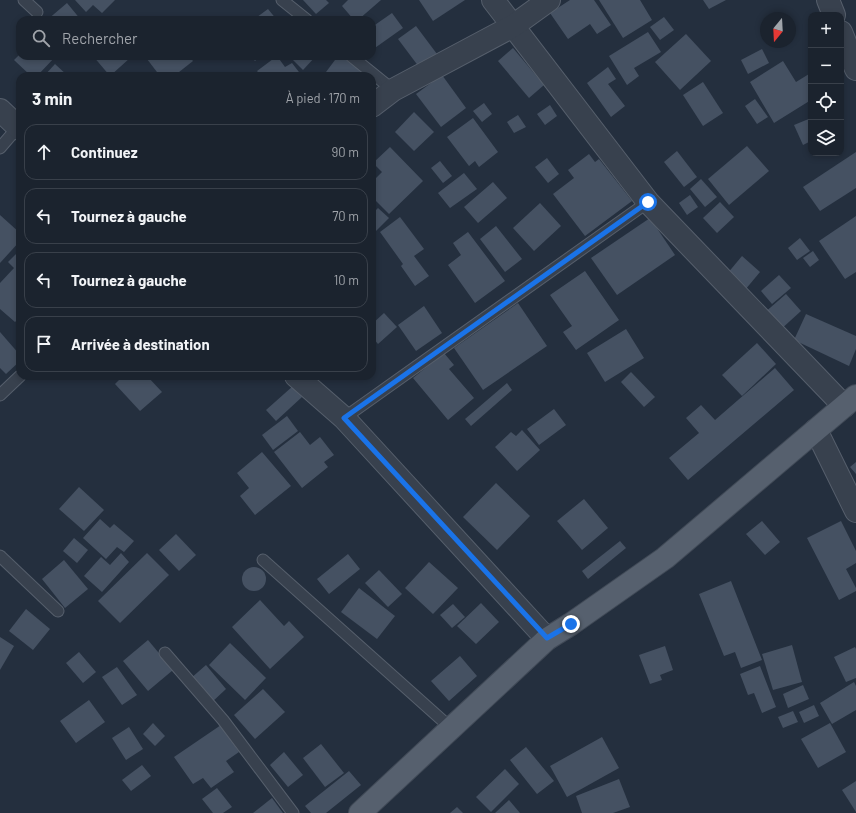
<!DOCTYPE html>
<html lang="fr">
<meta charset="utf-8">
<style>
:root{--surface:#1b232e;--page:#242b36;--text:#f1f3f6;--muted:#a0a4aa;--line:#39404a}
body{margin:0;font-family:Barlow,sans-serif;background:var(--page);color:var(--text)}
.controls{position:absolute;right:12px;top:12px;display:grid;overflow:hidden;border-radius:8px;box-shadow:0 2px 6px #0003}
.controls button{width:36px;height:36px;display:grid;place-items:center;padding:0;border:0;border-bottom:1px solid var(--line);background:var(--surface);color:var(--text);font:20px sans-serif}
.compass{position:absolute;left:760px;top:12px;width:36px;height:36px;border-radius:50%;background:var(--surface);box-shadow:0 2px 6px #0003;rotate:198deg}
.stop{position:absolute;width:12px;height:12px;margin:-9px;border:3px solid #1a73e8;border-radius:50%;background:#fff}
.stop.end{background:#1a73e8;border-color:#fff;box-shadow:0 1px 4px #0008}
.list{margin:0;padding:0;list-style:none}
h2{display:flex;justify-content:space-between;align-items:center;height:52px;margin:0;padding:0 16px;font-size:17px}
h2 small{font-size:13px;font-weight:400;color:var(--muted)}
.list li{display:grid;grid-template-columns:26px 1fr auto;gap:12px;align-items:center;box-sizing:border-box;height:56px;margin:0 8px 8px;padding:0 8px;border:1px solid var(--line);border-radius:12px}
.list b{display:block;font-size:15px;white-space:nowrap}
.list em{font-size:13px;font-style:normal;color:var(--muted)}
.icon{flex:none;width:22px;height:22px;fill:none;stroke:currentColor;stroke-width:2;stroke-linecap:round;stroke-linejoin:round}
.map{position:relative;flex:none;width:856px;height:813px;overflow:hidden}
.search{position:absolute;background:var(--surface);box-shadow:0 2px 6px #0003;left:16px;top:16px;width:360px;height:44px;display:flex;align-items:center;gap:10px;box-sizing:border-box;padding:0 14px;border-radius:12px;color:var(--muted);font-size:15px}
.panel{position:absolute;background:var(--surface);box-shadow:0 2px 6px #0003;left:16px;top:72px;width:360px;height:308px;border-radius:12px}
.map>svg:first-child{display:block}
</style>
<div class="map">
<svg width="856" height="813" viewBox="0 0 856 813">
<rect width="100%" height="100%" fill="#242f3e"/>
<g fill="#455162">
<polygon points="75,0 115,0 102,13 93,5 86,12"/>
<polygon points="303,0 326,0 329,3 316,14"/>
<polygon points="348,0 381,0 358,20 354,20 342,6"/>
<polygon points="419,0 465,0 433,21"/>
<polygon points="570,0 594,0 611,25 597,34 590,24 568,39 550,13"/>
<polygon points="599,0 640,0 652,20 623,38"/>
<polygon points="703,0 726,0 709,9"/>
<polygon points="67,3 81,20 47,20"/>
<polygon points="268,9 277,20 253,20"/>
<polygon points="392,13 403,28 372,50 372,27"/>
<polygon points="664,17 674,30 660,40 650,27"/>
<polygon points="416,26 437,54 419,67 398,39"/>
<polygon points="648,32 661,52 634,68 639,76 627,85 609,56"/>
<polygon points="686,34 711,61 680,90 655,62"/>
<polygon points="513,48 544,85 529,98 498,61"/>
<polygon points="762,49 769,63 748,74 741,60"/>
<polygon points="20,54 20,56 56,56 37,76 31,76 14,60"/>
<polygon points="93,56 129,56 130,58 110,76"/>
<polygon points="151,56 189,56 193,61 174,76 160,76 147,59"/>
<polygon points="250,56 261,56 255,61"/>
<polygon points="277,56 285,67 292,63 302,76 261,76 257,71"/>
<polygon points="289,56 316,56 303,70"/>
<polygon points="338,56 341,56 368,76 323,76"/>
<polygon points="783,61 796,82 809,74 811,77 811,100 774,123 750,82"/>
<polygon points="55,64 68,76 44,76"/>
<polygon points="608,67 616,79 608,84 625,106 611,117 587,83"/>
<polygon points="442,75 466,108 441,127 416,94"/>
<polygon points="703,82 723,113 703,126 683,95"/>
<polygon points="755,99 768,117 757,124 745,106"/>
<polygon points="484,103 492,114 482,122 473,111"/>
<polygon points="550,105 557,116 545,125 537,114"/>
<polygon points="414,112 434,132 414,151 395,132"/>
<polygon points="518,115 526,127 514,133 507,122"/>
<polygon points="473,118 498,152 479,167 475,161 469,166 447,137"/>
<polygon points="811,118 811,141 803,145 794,125"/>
<polygon points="747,146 769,171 729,205 708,179"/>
<polygon points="390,147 423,181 389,214 372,197 372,182 382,172 373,163"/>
<polygon points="677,151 697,177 684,187 664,162"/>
<polygon points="856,152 856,188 820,211 803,187"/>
<polygon points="589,154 595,162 599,159 632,201 585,236 553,194 574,178 568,170"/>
<polygon points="547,158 559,174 548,183 535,167"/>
<polygon points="440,161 452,176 443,183 431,168"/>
<polygon points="464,173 477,189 450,208 438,193"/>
<polygon points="701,179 717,197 705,207 690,189"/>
<polygon points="493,182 507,198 478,223 464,207"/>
<polygon points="690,195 698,207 687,215 679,203"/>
<polygon points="720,202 734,217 717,233 703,218"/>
<polygon points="540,203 561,226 534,251 513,228"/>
<polygon points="378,208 389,218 376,231 372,228 372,214"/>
<polygon points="0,215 20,233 20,241 0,263"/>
<polygon points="856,216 856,272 845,279 819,241"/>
<polygon points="400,217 424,249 414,256 429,276 415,286 401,266 403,264 380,232"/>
<polygon points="650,218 675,255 617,295 591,258"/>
<polygon points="496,226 522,259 505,272 480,239"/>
<polygon points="468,232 505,281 475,303 448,265 461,255 453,243"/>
<polygon points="800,238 810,251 797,260 788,248"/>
<polygon points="20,250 20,317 15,322 0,309 0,283 14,268 8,262"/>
<polygon points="813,251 819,260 810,267 803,258"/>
<polygon points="742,256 760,272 745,290 727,274"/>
<polygon points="585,271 619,320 576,350 563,332 572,326 550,295"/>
<polygon points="779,275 791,288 772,304 761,291"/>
<polygon points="786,294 801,311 779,331 763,314"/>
<polygon points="518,303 547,346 483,390 454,348"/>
<polygon points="424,306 442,333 416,351 398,325"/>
<polygon points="384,313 397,327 378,344 372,337 372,324"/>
<polygon points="806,314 856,336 856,349 849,366 794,340"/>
<polygon points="626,329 644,358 605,382 587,353"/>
<polygon points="0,332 20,355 20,361 6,374 0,368"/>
<polygon points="757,343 776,364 742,396 722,375"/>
<polygon points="444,353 454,365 449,369 474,398 448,420 413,378"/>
<polygon points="775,368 794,390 688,480 669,458 699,433 686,418 701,405 715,420"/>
<polygon points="631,372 655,397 644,407 621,382"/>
<polygon points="123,376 147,376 162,392 140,411 115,384"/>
<polygon points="507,383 512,390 471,426 465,419"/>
<polygon points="293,386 302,397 276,421 266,410"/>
<polygon points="554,409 566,425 539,445 527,429"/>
<polygon points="287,416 298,431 273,450 262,435"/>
<polygon points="522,430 540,450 517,471 495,447 511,432 516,436"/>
<polygon points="300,432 310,445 320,437 334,455 324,462 328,467 302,488 274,452"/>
<polygon points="262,452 291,486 255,515 240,496 249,488 237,473"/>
<polygon points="856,462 856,474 850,467"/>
<polygon points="496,483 530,516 497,550 463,517"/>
<polygon points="79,487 104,510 84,531 59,509"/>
<polygon points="584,499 608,528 582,550 557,521"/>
<polygon points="100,519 110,528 114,524 134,541 124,552 117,547 106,559 83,538"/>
<polygon points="762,521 780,542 765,555 746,534"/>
<polygon points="841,521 856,551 856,563 846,569 856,588 856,591 839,600 807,538"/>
<polygon points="176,534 196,555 179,571 159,550"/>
<polygon points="74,538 88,550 77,563 63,551"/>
<polygon points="620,541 626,548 588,579 582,571"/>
<polygon points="121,553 129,562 102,592 84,576 101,557 110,565"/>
<polygon points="147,553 169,575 120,623 98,601"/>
<polygon points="348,554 360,569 329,594 317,579"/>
<polygon points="64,560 88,589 65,608 42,579"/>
<polygon points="429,562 458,588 433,614 405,588"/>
<circle cx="254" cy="579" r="12"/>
<polygon points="379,570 402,594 388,607 365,583"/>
<polygon points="731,581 762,660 741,668 735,652 724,656 699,594"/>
<polygon points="359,588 395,616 377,639 341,612"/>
<polygon points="260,600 284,626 289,621 304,637 270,669 232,627"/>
<polygon points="481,603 499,622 476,644 457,626"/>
<polygon points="453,604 465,617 452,628 440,615"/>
<polygon points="26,609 50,629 33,650 9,631"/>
<polygon points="0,637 14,646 0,670"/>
<polygon points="148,640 173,670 148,691 123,661"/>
<polygon points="230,643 266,678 245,700 209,665"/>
<polygon points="792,645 802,682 773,690 762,654"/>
<polygon points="665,646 673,670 660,675 662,680 650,684 639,655"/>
<polygon points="855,647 856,649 856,678 846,682 834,657"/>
<polygon points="79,652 96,672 83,683 66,663"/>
<polygon points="460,656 477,676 449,701 431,681"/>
<polygon points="206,665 226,689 211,703 190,679"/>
<polygon points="760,666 776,707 762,713 754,693 748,695 740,674"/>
<polygon points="117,667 137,695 122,705 102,677"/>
<polygon points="854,682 856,686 856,710 832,724 820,703"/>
<polygon points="803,685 809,699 788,708 783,694"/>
<polygon points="263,689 285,712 255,739 234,715"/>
<polygon points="89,700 105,722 76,743 60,721"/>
<polygon points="814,705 819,716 804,723 799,712"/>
<polygon points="793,711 798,722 783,728 778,717"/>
<polygon points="153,723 165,736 155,746 143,734"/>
<polygon points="830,723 846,752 818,768 801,739"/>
<polygon points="221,725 239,752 226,761 234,772 211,788 203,778 193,784 174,757"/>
<polygon points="129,727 143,749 126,760 112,738"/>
<polygon points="602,737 619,768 567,797 550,766"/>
<polygon points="321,744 344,773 325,787 303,758"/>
<polygon points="526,747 554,781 537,794 510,760"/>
<polygon points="284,752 303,775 288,787 270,765"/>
<polygon points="142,765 151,776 131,791 122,780"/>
<polygon points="505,769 519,784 491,812 476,797"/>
<polygon points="349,771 361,785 326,813 311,813 305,806"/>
<polygon points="619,779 630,807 613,813 582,813 576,796"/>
<polygon points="856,781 856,812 842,790"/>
<polygon points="217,788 232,807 223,813 213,813 202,799"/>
<polygon points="272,798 283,813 253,813"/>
<polygon points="509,800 520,813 495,813"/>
<polygon points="457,807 463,813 450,813"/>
</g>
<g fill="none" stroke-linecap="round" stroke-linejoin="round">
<defs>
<g id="service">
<polyline points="24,0 37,12"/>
<polyline points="282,0 307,20"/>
<polyline points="351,56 393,90"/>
<polyline points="0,148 18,127"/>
<polyline points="0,395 20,376"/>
<polyline points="344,418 648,202"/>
<polyline points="0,556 58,611"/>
<polyline points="263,560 452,729"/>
<polyline points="165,653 223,720 293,813"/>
</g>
<g id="minor">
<polyline points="493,0 648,202 844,406"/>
<polyline points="828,0 834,15"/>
<polyline points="841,32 856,69"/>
<polyline points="372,106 393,90 513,26 549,0"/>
<polyline points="0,110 20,129"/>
<polyline points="296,376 344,418 547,639"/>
<polyline points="816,430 856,511"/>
</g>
<polyline id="primary" points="360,813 547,639 571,624 665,558 856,396"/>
</defs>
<use href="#service" stroke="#565f6c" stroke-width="13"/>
<use href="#minor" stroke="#565f6c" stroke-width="24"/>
<use href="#primary" stroke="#414a57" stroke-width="24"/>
<use href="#service" stroke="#38414e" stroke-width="11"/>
<use href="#minor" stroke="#38414e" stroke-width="22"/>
<use href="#primary" stroke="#56606e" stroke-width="22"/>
</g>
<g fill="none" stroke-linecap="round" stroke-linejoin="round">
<polyline stroke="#1a73e8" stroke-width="5" points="571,624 547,638 344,418 648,202"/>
</g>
</svg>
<div class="controls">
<button>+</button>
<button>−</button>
<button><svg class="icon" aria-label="locate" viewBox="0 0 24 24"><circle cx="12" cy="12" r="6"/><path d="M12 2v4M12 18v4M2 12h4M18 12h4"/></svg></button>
<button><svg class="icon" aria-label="layers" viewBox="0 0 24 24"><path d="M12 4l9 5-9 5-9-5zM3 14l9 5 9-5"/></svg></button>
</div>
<svg class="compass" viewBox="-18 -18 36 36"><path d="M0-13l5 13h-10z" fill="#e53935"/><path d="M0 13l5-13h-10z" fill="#a0a4aa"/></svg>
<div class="stop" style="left:648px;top:202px"></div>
<div class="stop end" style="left:571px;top:624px"></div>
<div class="search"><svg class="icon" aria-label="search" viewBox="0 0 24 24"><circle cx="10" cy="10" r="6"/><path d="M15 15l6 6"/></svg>Rechercher</div>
<section class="panel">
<h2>3 min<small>À pied · 170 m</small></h2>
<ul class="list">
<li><svg class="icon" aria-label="ahead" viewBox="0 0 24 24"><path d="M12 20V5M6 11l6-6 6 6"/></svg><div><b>Continuez</b></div><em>90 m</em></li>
<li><svg class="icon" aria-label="left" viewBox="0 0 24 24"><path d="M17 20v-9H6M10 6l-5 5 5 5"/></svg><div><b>Tournez à gauche</b></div><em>70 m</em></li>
<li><svg class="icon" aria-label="left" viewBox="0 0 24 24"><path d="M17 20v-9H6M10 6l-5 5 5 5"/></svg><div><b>Tournez à gauche</b></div><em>10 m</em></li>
<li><svg class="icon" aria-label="arrive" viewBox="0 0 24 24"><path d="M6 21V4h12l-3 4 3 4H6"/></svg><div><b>Arrivée à destination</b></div></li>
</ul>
</section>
</div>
